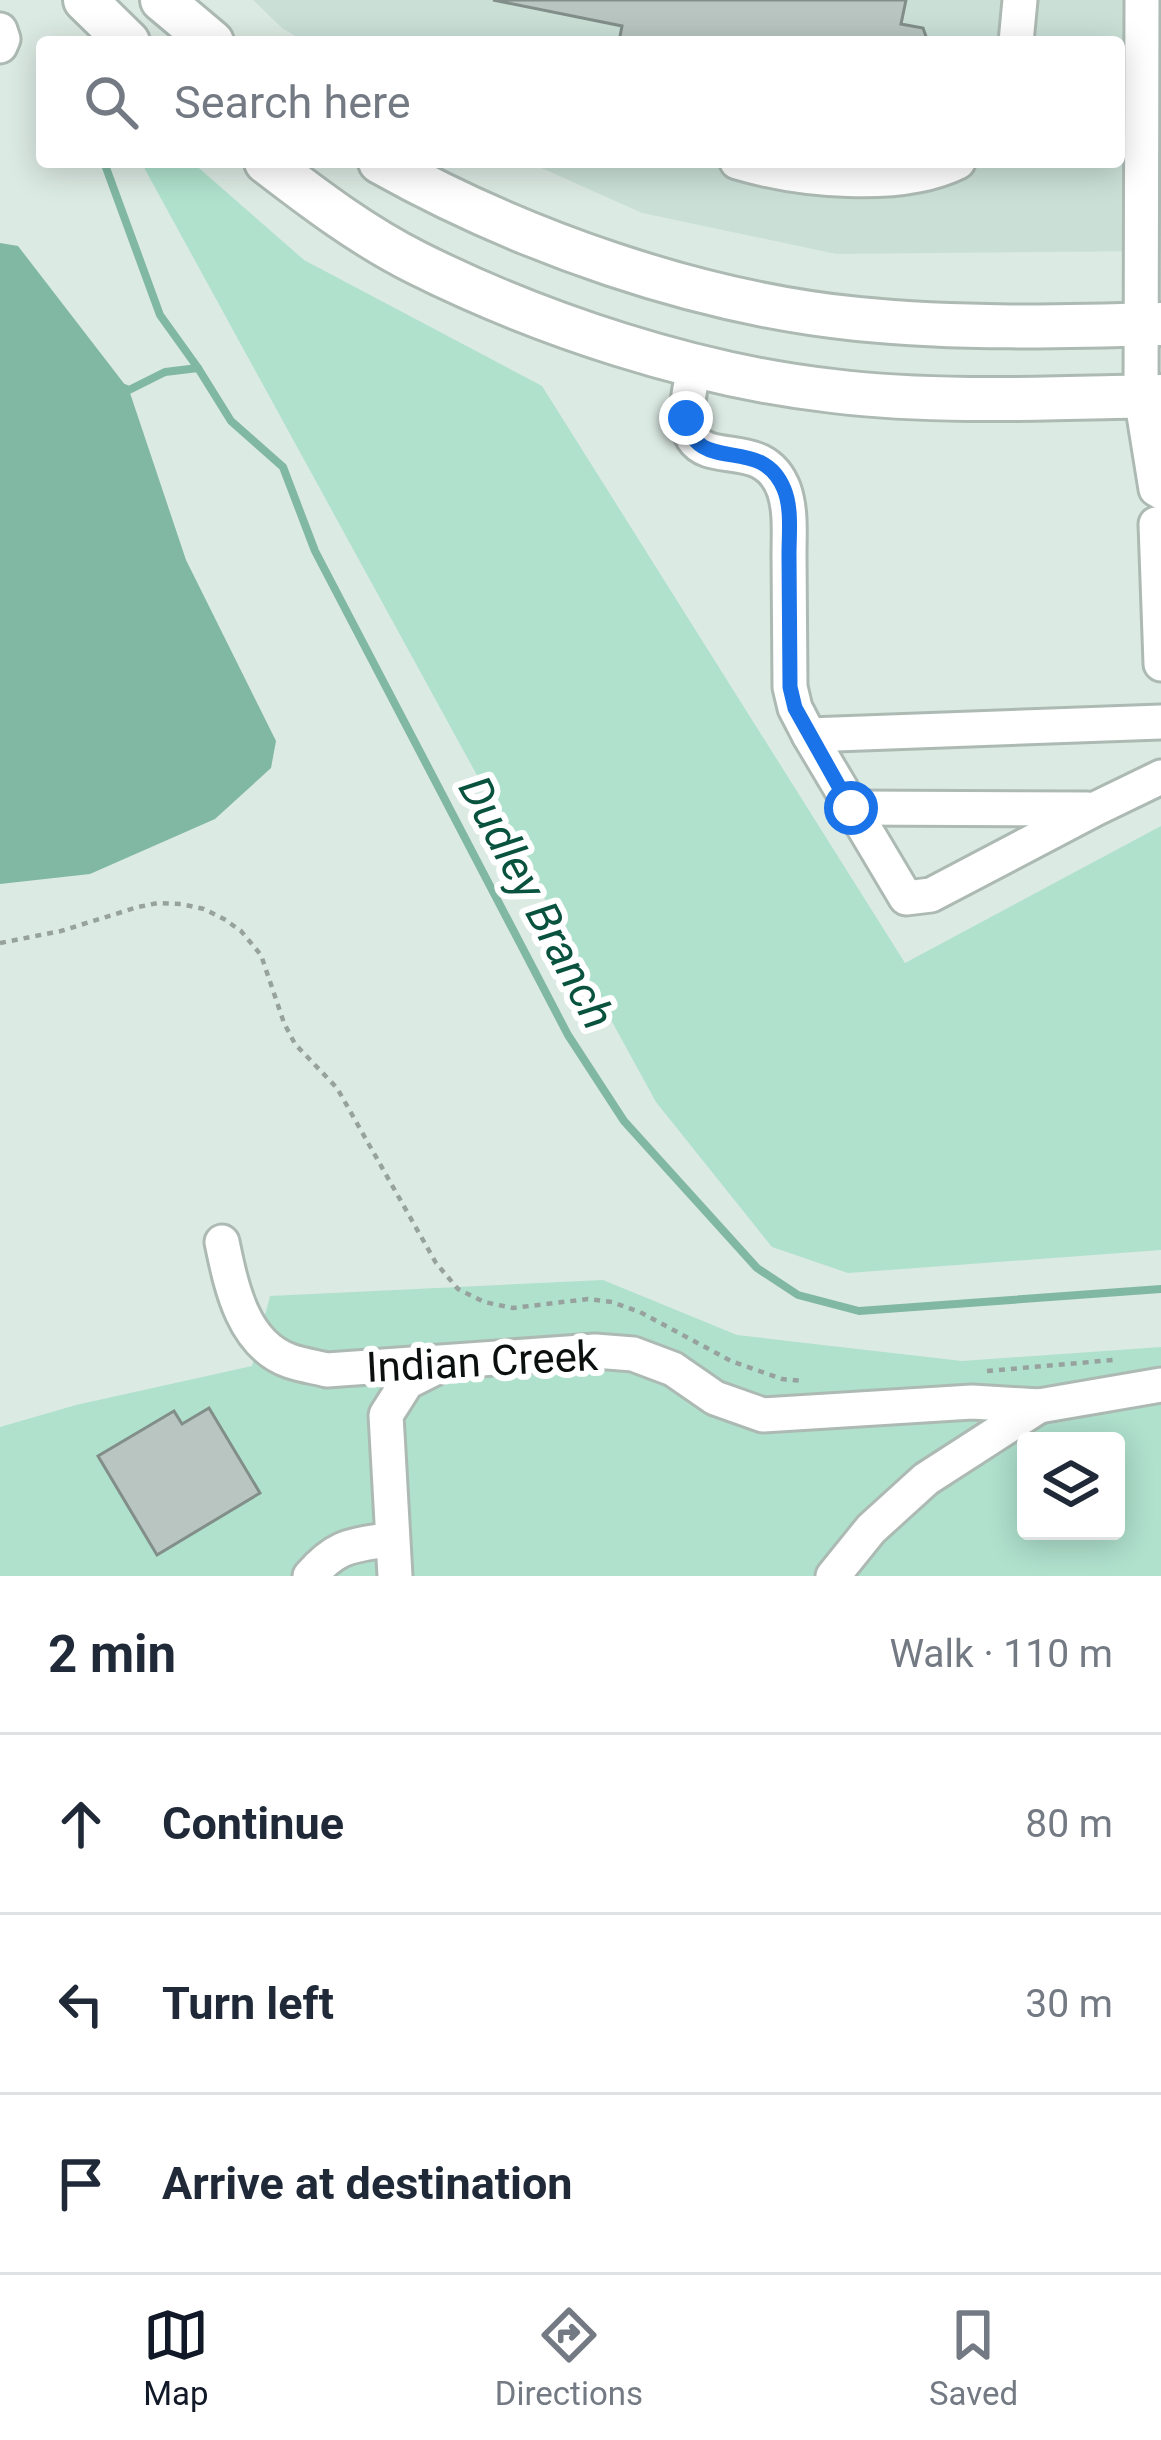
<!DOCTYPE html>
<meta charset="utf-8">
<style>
:root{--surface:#fff;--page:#f6f6f7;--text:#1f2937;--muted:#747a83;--line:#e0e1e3;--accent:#111827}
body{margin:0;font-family:Roboto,sans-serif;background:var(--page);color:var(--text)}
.controls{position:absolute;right:36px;bottom:36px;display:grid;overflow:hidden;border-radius:12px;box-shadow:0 6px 30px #0003}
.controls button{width:108px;height:108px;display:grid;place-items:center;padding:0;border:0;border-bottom:3px solid var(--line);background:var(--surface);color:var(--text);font:60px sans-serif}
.stop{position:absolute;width:36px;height:36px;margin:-27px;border:9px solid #1a73e8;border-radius:50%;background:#fff}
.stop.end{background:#1a73e8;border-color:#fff;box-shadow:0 3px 12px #0008}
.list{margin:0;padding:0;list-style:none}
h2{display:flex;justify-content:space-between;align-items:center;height:156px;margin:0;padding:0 48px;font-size:51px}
h2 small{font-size:39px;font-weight:400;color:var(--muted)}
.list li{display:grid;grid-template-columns:78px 1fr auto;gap:36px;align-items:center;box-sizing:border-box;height:180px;padding:0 48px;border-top:3px solid var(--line)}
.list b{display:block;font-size:45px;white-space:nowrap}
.list em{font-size:39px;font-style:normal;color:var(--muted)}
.icon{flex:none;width:66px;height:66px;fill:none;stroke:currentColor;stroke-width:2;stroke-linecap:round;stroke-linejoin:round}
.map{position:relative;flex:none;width:1161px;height:1576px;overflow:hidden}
.search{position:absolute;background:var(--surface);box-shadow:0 6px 30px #0003;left:36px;right:36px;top:36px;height:132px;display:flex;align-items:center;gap:30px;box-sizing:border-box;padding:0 42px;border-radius:12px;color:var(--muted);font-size:45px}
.sheet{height:696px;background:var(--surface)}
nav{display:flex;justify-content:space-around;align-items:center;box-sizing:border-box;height:168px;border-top:3px solid var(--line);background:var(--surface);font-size:33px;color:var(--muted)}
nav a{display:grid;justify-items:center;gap:6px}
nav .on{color:var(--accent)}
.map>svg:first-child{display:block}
</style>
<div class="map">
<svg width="1161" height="1576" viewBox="0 0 1161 1576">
<rect width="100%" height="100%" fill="#dceae4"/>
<polygon fill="#cae0d7" points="253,0 1161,0 1161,251 836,254 642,213 528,162 1119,162 1119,42 305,42 282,28"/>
<g fill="#afe1cd" fill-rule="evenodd">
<polygon points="141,162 192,162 304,260 542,386 905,963 1161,826 1161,1250 848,1273 772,1247 656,1102"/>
<path d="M603,1280l134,55 225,26 199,-14v229h-1161v-149l76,-22 176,-39 18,-70zM1026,1441h90v90h-90z"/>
</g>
<polygon fill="#81b8a3" points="0,243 18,246 129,390 186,560 276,741 271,768 215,819 90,874 0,884"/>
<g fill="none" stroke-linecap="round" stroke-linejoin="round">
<g stroke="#81b8a3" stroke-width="8">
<polyline points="104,162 160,315 198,368"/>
<polyline points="124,388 129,390 165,372 198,368 231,421 283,467 315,551 568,1035 624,1121 757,1268 798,1295 859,1311 1161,1289"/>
</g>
</g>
<g fill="#b8c5c0" stroke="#828e89" stroke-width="3">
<polygon points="493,0 906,0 901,24 923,28 928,42 619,42 622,26"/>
<polygon points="209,1408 260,1493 157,1555 98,1456 174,1411 182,1424"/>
</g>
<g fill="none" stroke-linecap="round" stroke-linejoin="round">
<defs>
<g id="minor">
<polyline points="1142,0 1141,396 1156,489 1161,492"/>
<polyline points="0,30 3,39 0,46"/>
<polyline points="1016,42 1020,0"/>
<path d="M737,162c61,18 163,29 221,0"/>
<path d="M695,365c-35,139 62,51 89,125 7,20 5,45 5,65 0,44 1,88 1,132l5,21 14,27 352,-13"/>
<polyline points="1161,524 1156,524 1161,664"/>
<polyline points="809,735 906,898 931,895 1095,809 1161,777"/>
<polyline points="851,808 1087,809"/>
<path d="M222,1242c9,43 20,102 68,119 12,4 25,6 37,9l268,-19 38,3 40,15 42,29 48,17 209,-13 67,4 122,-21"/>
<path d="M310,1576c28,-32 41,-30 82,-37"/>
<polyline points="395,1576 386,1415 407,1382 441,1365"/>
<polyline points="833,1576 871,1529 926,1479 1039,1406"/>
</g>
<g id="major">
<polyline points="85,0 128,42"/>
<polyline points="162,0 212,42"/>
<path d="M266,162c48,37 97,74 151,101 124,62 279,113 416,128 109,13 219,7 328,5"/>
<path d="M380,162c141,79 317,141 478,157 100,10 203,8 303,5"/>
</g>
</defs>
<use href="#minor" stroke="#adbab4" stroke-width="39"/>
<use href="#major" stroke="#adbab4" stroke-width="48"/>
<g stroke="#97a29e" stroke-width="4.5" stroke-dasharray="6 6" stroke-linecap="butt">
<polyline points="0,943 61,931 138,907 158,903 181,904 204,909 224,919 241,931 261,955 284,1023 295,1044 337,1088 436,1263 458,1289 484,1302 513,1308 588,1299 612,1302 640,1312 731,1361 782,1379 803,1381"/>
<polyline points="987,1371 1113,1360"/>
</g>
<use href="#minor" stroke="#fff" stroke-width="33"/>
<use href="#major" stroke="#fff" stroke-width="42"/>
</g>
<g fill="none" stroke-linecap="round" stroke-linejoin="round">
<path stroke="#1a73e8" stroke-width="15" d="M686,418c10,60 75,14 98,71 8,19 5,45 5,66 0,44 1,88 1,132l5,21 56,100"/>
</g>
<g text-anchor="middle" stroke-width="12" stroke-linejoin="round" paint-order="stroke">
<g font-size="42" fill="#0b100e" stroke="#fff">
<text transform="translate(482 1361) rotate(-3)" y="15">Indian Creek</text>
</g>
<g font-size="45" font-style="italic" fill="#08523e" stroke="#fff">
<text transform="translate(537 902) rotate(62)" y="16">Dudley Branch</text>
</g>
</g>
</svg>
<div class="controls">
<button><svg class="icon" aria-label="layers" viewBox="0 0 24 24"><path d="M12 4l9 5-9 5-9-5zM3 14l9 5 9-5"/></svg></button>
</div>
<div class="stop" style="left:851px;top:808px"></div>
<div class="stop end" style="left:686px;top:418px"></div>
<div class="search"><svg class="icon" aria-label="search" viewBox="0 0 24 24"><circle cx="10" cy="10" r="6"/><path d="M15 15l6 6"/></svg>Search here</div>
</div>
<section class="sheet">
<h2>2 min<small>Walk · 110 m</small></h2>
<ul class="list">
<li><svg class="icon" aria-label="ahead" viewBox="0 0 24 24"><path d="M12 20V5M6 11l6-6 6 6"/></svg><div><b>Continue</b></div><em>80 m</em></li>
<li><svg class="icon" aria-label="left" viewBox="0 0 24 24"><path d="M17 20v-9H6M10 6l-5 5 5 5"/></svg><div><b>Turn left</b></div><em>30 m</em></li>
<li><svg class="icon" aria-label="arrive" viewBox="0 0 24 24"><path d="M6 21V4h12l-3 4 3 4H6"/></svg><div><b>Arrive at destination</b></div></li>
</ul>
</section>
<nav>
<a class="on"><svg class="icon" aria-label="map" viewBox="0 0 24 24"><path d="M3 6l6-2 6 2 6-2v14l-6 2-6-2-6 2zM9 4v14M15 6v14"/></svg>Map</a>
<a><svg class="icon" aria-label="directions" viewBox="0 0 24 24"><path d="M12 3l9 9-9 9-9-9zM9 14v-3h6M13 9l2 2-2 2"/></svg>Directions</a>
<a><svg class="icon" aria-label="saved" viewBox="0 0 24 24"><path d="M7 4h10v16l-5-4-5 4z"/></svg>Saved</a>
</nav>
